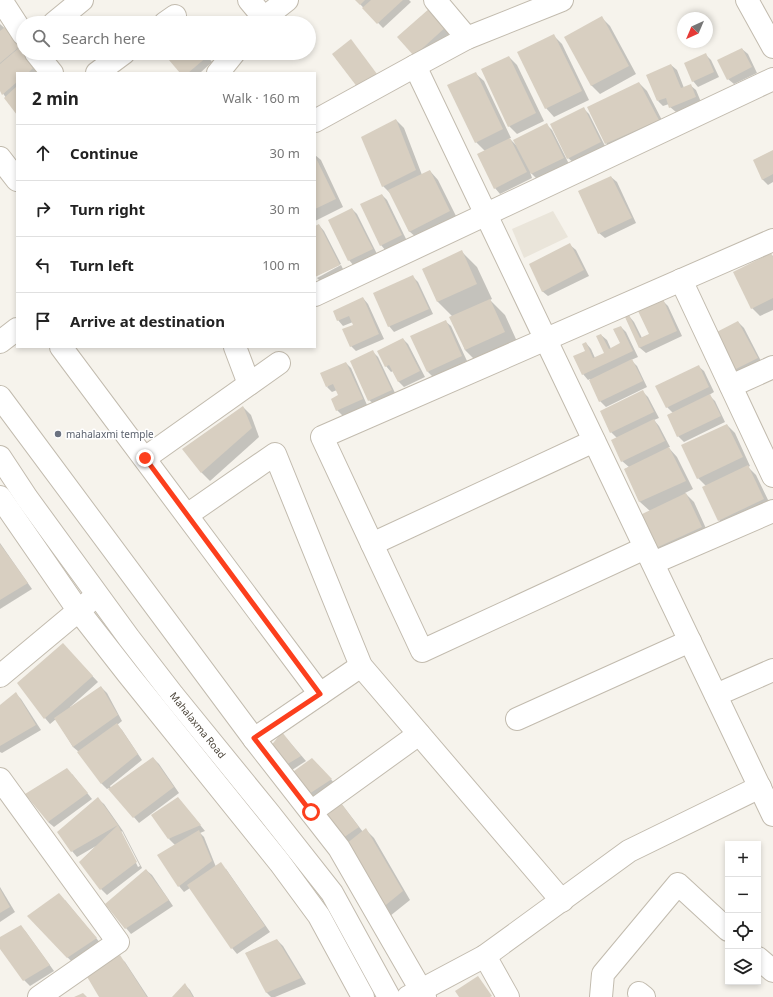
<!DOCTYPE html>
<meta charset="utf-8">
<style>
:root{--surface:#fff;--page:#f2f2f2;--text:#222;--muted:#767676;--line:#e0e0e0}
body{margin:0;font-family:"Noto Sans",sans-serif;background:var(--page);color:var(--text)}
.controls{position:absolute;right:12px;bottom:12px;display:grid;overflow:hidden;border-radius:0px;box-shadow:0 2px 6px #0003}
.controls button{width:36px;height:36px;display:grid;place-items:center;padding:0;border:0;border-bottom:1px solid var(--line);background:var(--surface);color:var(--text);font:20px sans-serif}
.compass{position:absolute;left:677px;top:12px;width:36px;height:36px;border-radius:50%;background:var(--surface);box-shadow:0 2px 6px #0003;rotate:224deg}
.stop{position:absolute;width:12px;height:12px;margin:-9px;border:3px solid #fc3f1d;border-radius:50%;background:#fff}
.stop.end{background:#fc3f1d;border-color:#fff;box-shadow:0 1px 4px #0008}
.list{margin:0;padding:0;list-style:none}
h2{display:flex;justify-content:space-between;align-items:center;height:52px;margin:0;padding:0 16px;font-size:17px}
h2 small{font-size:13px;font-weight:400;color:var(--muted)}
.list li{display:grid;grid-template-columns:26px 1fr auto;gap:12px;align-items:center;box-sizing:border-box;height:56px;padding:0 16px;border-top:1px solid var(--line)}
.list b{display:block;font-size:15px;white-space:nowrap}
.list em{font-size:13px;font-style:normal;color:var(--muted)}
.icon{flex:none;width:22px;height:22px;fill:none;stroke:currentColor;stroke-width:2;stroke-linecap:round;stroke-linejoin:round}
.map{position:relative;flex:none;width:773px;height:997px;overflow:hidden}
.search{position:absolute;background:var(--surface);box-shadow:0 2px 6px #0003;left:16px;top:16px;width:300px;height:44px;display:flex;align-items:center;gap:10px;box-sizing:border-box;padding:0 14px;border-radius:22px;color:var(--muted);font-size:15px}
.panel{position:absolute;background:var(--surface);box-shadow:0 2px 6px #0003;left:16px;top:72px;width:300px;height:276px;border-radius:0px}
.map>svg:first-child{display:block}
</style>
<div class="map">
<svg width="773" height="997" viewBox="0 0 773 997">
<rect width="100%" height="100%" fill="#f6f3ec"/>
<polygon fill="#eae5da" points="553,211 568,237 524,258 512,229"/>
<g fill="#0003" fill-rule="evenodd">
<polygon points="356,0 409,0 411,2 383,28"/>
<polygon points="430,9 451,32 420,60 398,37"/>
<polygon points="601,17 610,26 636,74 600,94 591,85"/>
<polygon points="0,24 10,33 23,51 23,53 24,53 37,73 17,73 17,114 0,89"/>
<polygon points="554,36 562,44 589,100 554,117 546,108 519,52"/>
<polygon points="742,49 748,54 757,73 734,84 728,79"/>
<polygon points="165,53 205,53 212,62 200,73 182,73"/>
<polygon points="705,54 711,60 719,77 698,87 693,81"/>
<polygon points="509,57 517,65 544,121 517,134 509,126"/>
<polygon points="671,65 677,70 684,88 690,85 696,90 701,102 676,112 670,107 669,104 663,106 658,101"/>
<polygon points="475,73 484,81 511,138 509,138 518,147 546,124 552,130 569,164 537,179 530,172 532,178 500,194 495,188 485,151 476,142"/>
<polygon points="639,83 647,91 666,128 614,151 606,143"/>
<polygon points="583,108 589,114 606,148 574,163 568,158"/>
<polygon points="396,120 404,128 422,175 430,171 438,180 458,220 418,239 409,231 392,195 383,186"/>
<polygon points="773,151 773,182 768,185 762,179"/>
<polygon points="315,155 321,160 343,207 315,221"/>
<polygon points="611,177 617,182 636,223 605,238 599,233"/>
<polygon points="382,195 387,200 407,241 386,251 381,245"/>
<polygon points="352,209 357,214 377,254 354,266 349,260"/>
<polygon points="319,225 324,231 341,264 316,276 316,277 315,275 315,227"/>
<polygon points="570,245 576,250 589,276 548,296 542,291"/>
<polygon points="462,252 477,267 492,299 490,300 505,315 520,348 480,365 465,350 453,317 438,302 423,269"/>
<polygon points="770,254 773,256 773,310 760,316 752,308"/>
<polygon points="341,265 344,271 321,282 317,278"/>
<polygon points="413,277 418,282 433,314 394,332 389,326"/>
<polygon points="363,298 368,304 384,339 356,351 351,346 354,325 353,322 343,326 338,320"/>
<polygon points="663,301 668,306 682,336 646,353 640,348 626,318 629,316 634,322 642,338 650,334"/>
<polygon points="445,321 451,326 467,361 433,377 428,372"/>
<polygon points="738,322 744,328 762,363 736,377 731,372"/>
<polygon points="621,327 626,332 638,357 631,360 637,366 647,387 606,407 600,401 590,379 588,380 583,374 587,351 586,343 591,349 595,358 606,353 601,335 607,340 611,349 621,344"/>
<polygon points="403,339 408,344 425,377 404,387 399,382 393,371 391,372 386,366"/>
<polygon points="372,351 378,357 396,395 375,405 369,400"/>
<polygon points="346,363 351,368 367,405 343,416 337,410 339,396 337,390 332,392 327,387"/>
<polygon points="698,366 704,371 714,392 709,395 715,401 725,422 684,442 678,436 668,415 673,413 667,407"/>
<polygon points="643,392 648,397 659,418 654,420 659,426 670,447 668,447 677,457 693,489 685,493 694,502 709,535 665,556 657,548 650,511 640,502 625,469 629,467 622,461 617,438 611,432"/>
<polygon points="243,407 251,415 259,437 210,481 202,473 184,449"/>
<polygon points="727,425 735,433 750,466 748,467 756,475 772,508 727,528 719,520 706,486 698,478"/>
<polygon points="0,543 32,589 0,609"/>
<polygon points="68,650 98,682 70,707 71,708 101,687 107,693 122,721 117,725 122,730 142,760 110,786 111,788 153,758 159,764 179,793 139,823 109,788 107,789 102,784 79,752 73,747 56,719 50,724 45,718 19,683"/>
<polygon points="16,694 21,699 41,730 2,753 0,752 0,706"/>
<polygon points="287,739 306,761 292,770 286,765"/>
<polygon points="317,764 336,785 315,799 291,774"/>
<polygon points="72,774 92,799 54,827 48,822"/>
<path d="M98,799l6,5 19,27 19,37 -35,27 -6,-6 -21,-27 16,-16 -19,11 -5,-6zM122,831l18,35 -2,1 -17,-35z"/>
<polygon points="340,802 363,832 366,830 374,838 410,900 390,916 318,820"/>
<polygon points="183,804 205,831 200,833 204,837 216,867 226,869 270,932 237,954 232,948 190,888 184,892 179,886 159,855 175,845 169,839"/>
<polygon points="146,870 152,875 173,906 131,934 126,928"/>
<polygon points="0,887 15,912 0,922"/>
<polygon points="65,900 101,944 73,963 28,916"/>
<polygon points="21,927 26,932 54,971 30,986 24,980 0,948 0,938"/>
<polygon points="277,940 283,946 306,984 275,997 271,997 267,993 246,953"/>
<polygon points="119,957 125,962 148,997 100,997"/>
<polygon points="185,985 190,990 194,997 173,997"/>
</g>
<g fill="#d8cfc1">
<polygon points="355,0 365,0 360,5"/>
<polygon points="371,0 403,0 377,24 362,8"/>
<polygon points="430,8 447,26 414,56 397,37"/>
<polygon points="602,16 629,66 591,86 564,37"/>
<polygon points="5,27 19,47 0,63 0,31"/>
<polygon points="554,34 582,91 545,109 517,52"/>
<polygon points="351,39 377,74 358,88 332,54"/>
<polygon points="20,47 33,68 28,73 17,73 17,82 2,95 0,91 0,64"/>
<polygon points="742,48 752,67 727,80 717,60"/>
<polygon points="163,53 205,53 208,56 188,73 180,73"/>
<polygon points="706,53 714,72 692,82 684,63"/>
<polygon points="509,56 536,113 508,127 481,69"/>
<polygon points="671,64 681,88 691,84 696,97 669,108 666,98 657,101 646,75"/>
<polygon points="476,72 503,129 475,143 447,85"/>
<polygon points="639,82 659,120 605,144 587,107"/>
<polygon points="17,86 17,115 4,98"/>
<polygon points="584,107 601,142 567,159 550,124"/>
<polygon points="396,119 416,170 382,187 361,137"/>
<polygon points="547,123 564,158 531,174 513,140"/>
<polygon points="510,138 527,172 494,189 477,154"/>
<polygon points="773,150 773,174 762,180 753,160"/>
<polygon points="315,156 336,199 315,209"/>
<polygon points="430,170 450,211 409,232 388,190"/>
<polygon points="611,176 632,218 598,234 578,191"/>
<polygon points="382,194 402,235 380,246 360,204"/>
<polygon points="352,208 373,249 348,261 328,220"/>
<polygon points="319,224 340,265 315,277 315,226"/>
<polygon points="570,243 584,270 542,292 529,264"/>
<polygon points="462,250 477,284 437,302 422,269"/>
<polygon points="771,253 773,257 773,298 751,309 733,272"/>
<polygon points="413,275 429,309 388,327 373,293"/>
<polygon points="363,297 379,334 350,347 342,329 353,325 349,316 337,321 333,311"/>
<polygon points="490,299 505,332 465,350 449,317"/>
<polygon points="663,299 677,331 639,348 625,317 629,315 640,338 649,334 638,311"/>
<polygon points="446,320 462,356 427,372 410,336"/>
<polygon points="738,321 758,358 730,372 711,335"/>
<polygon points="621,326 633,351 582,375 573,356 585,351 582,344 586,342 593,358 604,353 596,336 601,334 609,349 620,343 613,329"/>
<polygon points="403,338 420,371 398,382 389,365 385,367 377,351"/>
<polygon points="373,350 392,390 368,401 350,361"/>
<polygon points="632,359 643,381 599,402 589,380"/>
<polygon points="346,362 363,399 336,411 331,399 338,395 333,384 326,387 320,373"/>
<polygon points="699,365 709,387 666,408 655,386"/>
<polygon points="643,390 654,412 610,433 600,411"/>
<polygon points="710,394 721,416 677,437 667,415"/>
<polygon points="243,406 252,428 201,473 182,449"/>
<polygon points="654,419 665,441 621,462 611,440"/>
<polygon points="727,424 743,457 697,479 681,445"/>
<polygon points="669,447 686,481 639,502 624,469"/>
<polygon points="748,465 764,499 718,521 702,487"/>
<polygon points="686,493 702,527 656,548 640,515"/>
<polygon points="0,544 28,583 0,600"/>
<polygon points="63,643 93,676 44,719 17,683"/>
<polygon points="101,686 118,715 73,747 54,718"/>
<polygon points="16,692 36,725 0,746 0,705"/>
<polygon points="117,723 138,754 101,784 77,752"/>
<polygon points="282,732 301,756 286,765 270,747"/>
<polygon points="153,757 174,787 133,818 108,789"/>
<polygon points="312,758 332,779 309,794 290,774"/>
<polygon points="67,768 88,793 48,822 25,794"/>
<polygon points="335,795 359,827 340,840 317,820"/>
<polygon points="98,797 118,825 137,862 100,890 79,862 118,825 71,852 57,832"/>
<polygon points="178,797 201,825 168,839 151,815"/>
<polygon points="366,828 403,891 381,909 346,844"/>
<polygon points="199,830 212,861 178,887 157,855"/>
<polygon points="221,862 265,926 231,949 187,885"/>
<polygon points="146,869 169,900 125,929 105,904"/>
<polygon points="0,889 10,907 0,913"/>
<polygon points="59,893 97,938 67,958 27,916"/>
<polygon points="21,925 50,965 23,981 0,949 0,937"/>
<polygon points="277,939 301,978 266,993 245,953"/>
<polygon points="120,955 147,997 99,997 86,975"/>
<polygon points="478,976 492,996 490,997 459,997 455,991"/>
<polygon points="185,983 193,997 172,997"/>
<polygon points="83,993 87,997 74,997"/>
</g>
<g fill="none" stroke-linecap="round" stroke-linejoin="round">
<defs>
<g id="minor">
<polyline points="1,0 23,34"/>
<polyline points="249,0 264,18"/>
<polyline points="435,0 467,38"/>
<polyline points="747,0 773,47"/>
<polyline points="54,23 82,0"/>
<polyline points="165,23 175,16"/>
<polyline points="259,23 264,18 287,0"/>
<polyline points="36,53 52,73"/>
<polyline points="415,66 773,815"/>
<polyline points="97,73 124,53"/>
<polyline points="218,73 234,53"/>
<polyline points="315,121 415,66 467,38 562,0"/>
<polyline points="0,158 17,180"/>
<polyline points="681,280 773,476"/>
<polyline points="315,295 773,79"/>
<polyline points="0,342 17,329"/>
<polyline points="61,347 320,694"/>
<polyline points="235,347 249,384"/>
<polyline points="731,386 773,367"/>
<polyline points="0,397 254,739 339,848 425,997"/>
<polyline points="0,457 27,498 129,638 173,695 269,813 332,893 389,997"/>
<polyline points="145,458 279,363"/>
<polyline points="0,497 78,610 128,674 280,863 319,916 363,997"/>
<polyline points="187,515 275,454 361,666 562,901"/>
<polyline points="372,544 594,441"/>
<polyline points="645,548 422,651 322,437 773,240"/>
<polyline points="653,563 773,511"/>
<polyline points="0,676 90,601"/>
<polyline points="716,695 773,670"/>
<polyline points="517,719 690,641"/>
<polyline points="254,739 361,666"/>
<polyline points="0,779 118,942 39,997"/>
<polyline points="311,812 419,734"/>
<polyline points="485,956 508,997"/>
<polyline points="758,958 773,971"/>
<polyline points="639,993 644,997"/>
<polyline points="408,997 485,956 629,851 760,787"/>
<polyline points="601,997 603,974 678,884 728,930"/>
</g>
</defs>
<use href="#minor" stroke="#c2bbae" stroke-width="24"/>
<use href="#minor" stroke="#fff" stroke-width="22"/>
</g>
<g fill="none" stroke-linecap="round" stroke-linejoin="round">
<polyline stroke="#fc3f1d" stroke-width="5" points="145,458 320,694 254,738 311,812"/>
</g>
<circle fill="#6b7280" stroke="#fff" stroke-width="1.5" cx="58" cy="434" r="4"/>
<g text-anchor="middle" stroke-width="3" stroke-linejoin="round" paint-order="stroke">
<g font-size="10" fill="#5b616d" stroke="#fff" text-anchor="start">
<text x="66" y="438">mahalaxmi temple</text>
</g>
<g font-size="10" fill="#4b4439" stroke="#fff">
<text transform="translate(198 725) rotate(51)" y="4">Mahalaxma Road</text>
</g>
</g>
</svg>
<div class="controls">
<button>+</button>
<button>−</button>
<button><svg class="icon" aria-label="locate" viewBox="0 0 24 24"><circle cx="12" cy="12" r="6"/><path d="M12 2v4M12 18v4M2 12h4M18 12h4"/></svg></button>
<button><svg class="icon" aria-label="layers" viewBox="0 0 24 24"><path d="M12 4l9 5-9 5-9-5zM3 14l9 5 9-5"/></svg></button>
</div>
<svg class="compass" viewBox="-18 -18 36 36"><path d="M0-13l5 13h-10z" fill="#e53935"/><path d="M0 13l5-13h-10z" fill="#767676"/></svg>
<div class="stop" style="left:311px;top:812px"></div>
<div class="stop end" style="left:145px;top:458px"></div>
<div class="search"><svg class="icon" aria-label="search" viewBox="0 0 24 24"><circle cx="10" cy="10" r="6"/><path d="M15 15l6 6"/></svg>Search here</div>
<section class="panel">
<h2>2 min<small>Walk · 160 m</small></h2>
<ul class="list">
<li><svg class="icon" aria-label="ahead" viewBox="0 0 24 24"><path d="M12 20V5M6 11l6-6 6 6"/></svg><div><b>Continue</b></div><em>30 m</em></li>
<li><svg class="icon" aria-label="right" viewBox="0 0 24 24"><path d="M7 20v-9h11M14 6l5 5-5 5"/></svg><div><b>Turn right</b></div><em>30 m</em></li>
<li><svg class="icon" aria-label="left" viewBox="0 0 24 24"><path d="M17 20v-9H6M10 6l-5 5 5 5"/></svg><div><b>Turn left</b></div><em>100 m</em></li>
<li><svg class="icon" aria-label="arrive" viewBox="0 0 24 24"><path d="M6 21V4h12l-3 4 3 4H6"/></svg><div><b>Arrive at destination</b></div></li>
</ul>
</section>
</div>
